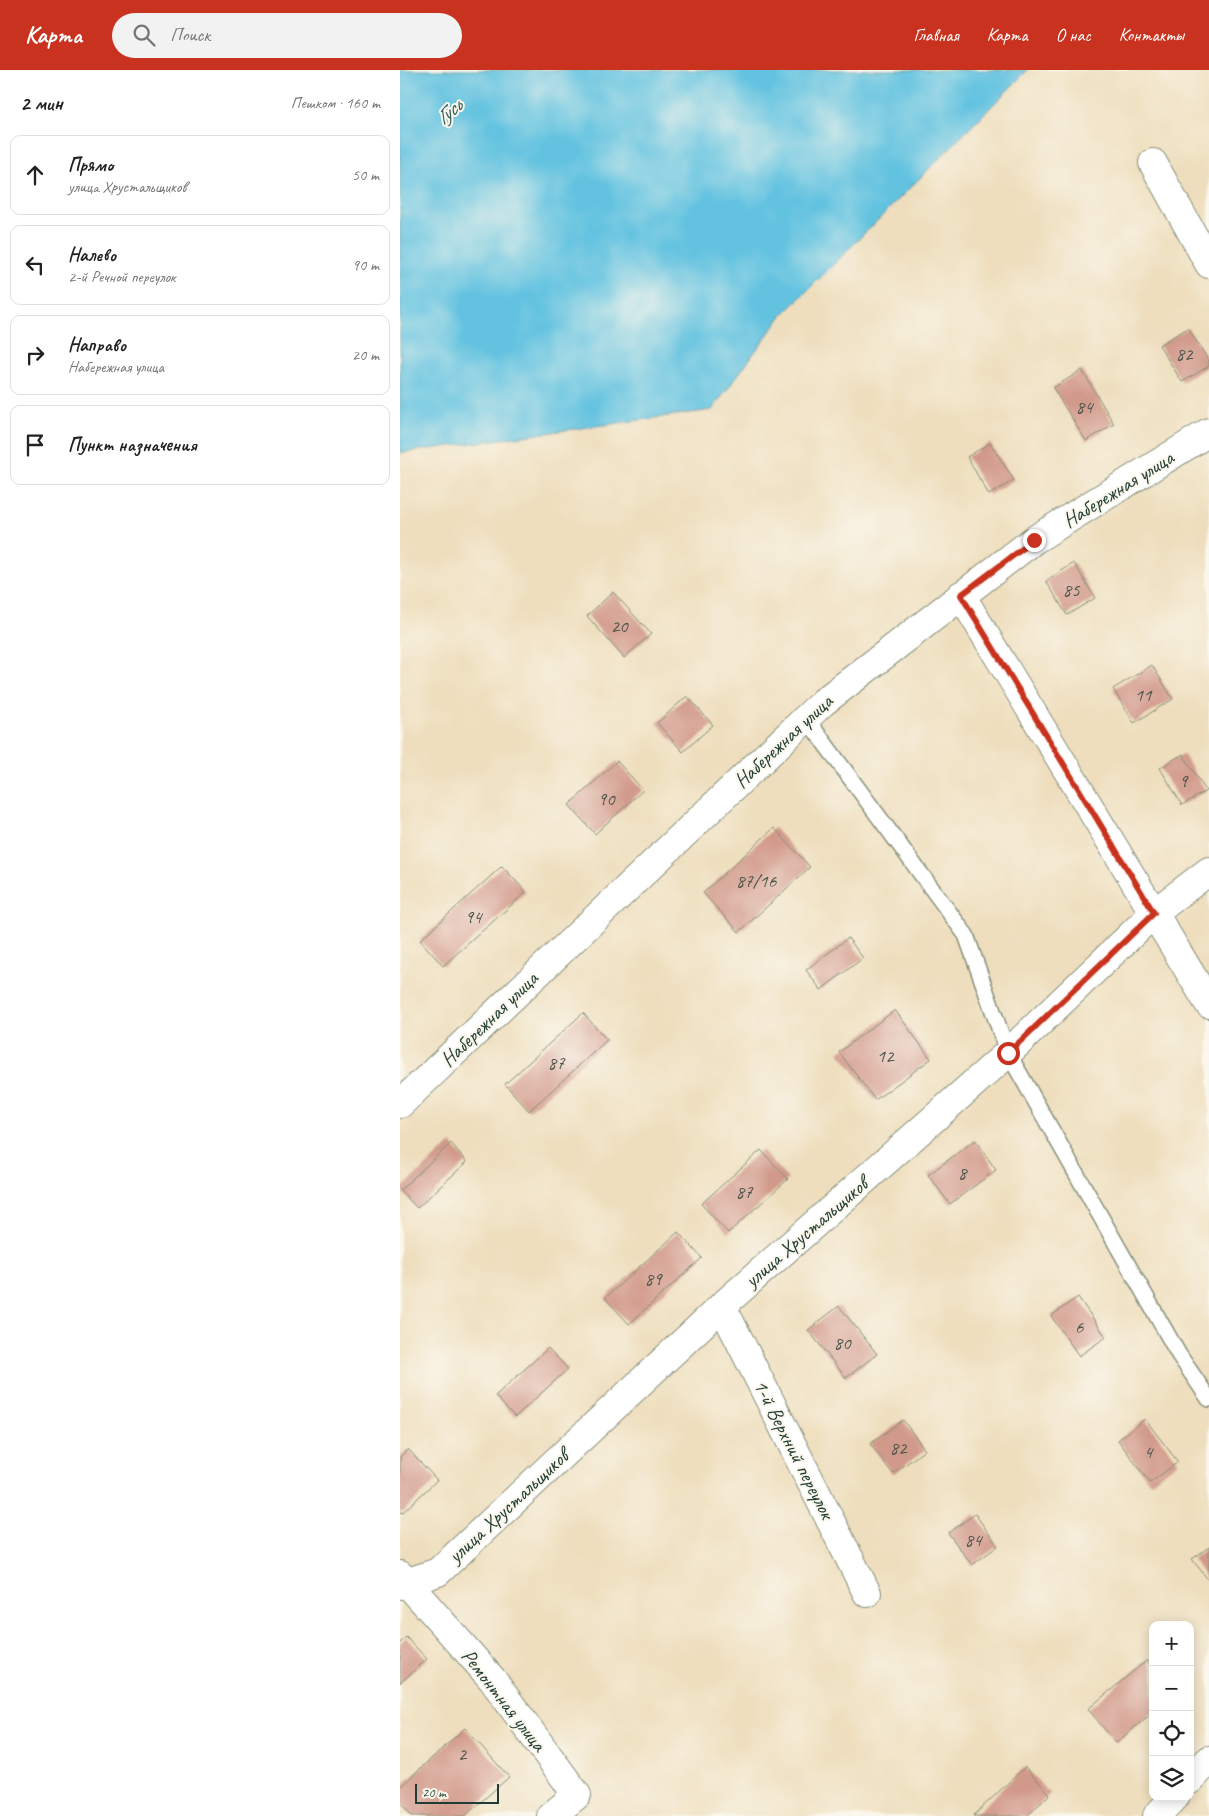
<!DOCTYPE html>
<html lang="ru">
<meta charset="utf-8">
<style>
:root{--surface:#fff;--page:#f2f2f2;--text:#222;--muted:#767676;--line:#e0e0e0;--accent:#c8321e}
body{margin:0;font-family:Caveat,sans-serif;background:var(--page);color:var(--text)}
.controls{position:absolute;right:15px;bottom:15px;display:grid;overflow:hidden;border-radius:10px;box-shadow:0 2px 12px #0003}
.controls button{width:45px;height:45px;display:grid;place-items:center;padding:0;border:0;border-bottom:1px solid var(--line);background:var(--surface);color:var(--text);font:25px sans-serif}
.scale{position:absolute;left:15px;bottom:12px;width:84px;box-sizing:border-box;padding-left:5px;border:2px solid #1f3d34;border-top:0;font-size:14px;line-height:18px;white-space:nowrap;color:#1f3d34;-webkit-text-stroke:4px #fbf7ec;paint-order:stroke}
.stop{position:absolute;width:15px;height:15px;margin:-11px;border:4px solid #c8321e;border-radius:50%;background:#fff}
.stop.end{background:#c8321e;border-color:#fff;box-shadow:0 1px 5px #0008}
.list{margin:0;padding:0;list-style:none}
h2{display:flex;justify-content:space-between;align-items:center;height:65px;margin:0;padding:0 20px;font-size:21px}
h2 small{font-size:16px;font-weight:400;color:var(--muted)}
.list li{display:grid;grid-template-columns:32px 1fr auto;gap:15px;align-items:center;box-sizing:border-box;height:80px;margin:0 10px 10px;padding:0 10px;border:1px solid var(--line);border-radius:10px}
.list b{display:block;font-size:19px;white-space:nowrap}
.list p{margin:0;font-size:16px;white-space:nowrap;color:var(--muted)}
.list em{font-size:16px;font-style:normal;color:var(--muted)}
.icon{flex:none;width:28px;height:28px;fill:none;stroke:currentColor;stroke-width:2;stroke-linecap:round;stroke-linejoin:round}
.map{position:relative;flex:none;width:809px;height:1746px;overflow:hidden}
header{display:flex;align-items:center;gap:30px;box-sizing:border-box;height:70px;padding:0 25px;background:var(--accent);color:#fff}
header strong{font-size:24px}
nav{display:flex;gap:28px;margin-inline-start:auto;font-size:18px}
.search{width:350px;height:45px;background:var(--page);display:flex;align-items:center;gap:12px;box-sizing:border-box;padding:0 18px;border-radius:28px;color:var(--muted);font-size:19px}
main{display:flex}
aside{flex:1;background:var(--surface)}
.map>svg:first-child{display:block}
</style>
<header>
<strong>Карта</strong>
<div class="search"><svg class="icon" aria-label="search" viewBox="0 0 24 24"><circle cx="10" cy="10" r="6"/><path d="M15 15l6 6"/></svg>Поиск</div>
<nav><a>Главная</a><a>Карта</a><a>О нас</a><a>Контакты</a></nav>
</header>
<main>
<aside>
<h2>2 мин<small>Пешком · 160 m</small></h2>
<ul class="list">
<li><svg class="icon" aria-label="ahead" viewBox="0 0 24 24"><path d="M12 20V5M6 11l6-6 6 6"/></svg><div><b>Прямо</b><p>улица Хрустальщиков</p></div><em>50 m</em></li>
<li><svg class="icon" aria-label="left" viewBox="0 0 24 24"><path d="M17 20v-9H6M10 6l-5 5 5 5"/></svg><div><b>Налево</b><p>2-й Речной переулок</p></div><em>90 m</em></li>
<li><svg class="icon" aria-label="right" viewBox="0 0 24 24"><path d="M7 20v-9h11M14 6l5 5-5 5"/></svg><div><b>Направо</b><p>Набережная улица</p></div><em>20 m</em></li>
<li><svg class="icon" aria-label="arrive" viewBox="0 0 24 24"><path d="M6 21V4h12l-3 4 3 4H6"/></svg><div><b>Пункт назначения</b></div></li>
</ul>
</aside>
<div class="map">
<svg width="809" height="1746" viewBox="0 0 809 1746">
<rect width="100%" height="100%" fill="#fbf7ec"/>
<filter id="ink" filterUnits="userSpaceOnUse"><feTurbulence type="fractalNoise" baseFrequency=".02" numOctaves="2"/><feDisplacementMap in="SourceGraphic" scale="10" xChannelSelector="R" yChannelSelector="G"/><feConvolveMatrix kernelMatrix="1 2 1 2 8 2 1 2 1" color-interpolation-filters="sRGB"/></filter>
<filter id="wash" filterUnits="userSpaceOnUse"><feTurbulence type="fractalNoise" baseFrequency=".0096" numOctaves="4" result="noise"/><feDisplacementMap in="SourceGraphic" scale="20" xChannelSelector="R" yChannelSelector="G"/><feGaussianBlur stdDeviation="1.12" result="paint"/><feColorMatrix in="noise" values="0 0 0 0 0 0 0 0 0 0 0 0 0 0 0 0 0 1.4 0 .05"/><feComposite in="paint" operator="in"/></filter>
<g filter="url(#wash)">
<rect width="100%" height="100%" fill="#eedebd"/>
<polygon fill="#62c2e0" stroke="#40808a" points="0,0 628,0 380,248 312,340 0,383"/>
<g id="blocks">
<g fill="#d1998a">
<polygon points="788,258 809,291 809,296 782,312 759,275"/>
<polygon points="682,300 714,354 686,371 653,318"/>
<polygon points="590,373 614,410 589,425 567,387"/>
<polygon points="674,493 695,528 667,545 646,511"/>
<polygon points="213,522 251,564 224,588 187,546"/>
<polygon points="752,595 773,629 734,653 713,619"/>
<polygon points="287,626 313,655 283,682 257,653"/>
<polygon points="783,684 806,721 782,735 760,698"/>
<polygon points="217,691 243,720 195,764 169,735"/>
<polygon points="374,758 410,797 339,862 303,823"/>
<polygon points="102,796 126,822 43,896 20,870"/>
<polygon points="448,868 463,888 421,920 406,900"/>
<polygon points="495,940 531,989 475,1030 439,982"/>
<polygon points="183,943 207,970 129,1041 105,1014"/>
<polygon points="575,1070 596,1100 550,1134 528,1105"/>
<polygon points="51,1073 67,1092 17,1138 0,1120"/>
<polygon points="361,1080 388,1109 328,1163 301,1134"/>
<polygon points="278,1162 302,1188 229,1254 205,1228"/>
<polygon points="678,1227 706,1267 679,1286 651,1246"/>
<polygon points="439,1236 477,1284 446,1308 408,1260"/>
<polygon points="148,1278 168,1299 115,1347 95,1326"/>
<polygon points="745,1349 778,1392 750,1413 718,1370"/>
<polygon points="503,1350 525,1380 493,1404 470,1374"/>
<polygon points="8,1379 37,1410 2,1443 0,1441 0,1387"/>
<polygon points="575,1444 598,1476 572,1495 548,1463"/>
<polygon points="809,1477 809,1511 792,1489"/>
<polygon points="6,1567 27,1589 0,1613 0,1573"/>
<polygon points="747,1590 753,1598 753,1642 716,1673 688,1639"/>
<polygon points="65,1658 109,1707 65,1746 12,1746 0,1732 0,1717"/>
<polygon points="625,1697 650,1724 627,1746 573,1746"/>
</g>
</g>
</g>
<g filter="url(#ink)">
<use href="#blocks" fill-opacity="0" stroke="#868e78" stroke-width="1"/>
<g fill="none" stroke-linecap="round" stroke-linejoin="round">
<defs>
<polyline id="lane" points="406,648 566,865 608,983 779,1285 809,1329"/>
<g id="street">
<polyline points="753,93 809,194"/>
<polyline points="561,525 809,934"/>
<polyline points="0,1034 422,633 634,470 809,362"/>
<polyline points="322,1236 467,1523"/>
<polyline points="0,1505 92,1609 177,1725 151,1746"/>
<polyline points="0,1515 38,1502 322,1236 608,983 754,843 809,801"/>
<polyline points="790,1710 809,1690"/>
<polyline points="757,1746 775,1727"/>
</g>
</defs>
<use href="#lane" stroke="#868e78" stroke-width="18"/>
<use href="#street" stroke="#868e78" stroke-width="30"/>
<use href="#lane" stroke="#fff" stroke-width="15"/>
<use href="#street" stroke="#fff" stroke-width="28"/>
</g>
</g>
<g fill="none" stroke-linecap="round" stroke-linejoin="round" filter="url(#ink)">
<polyline stroke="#c8321e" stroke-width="6" points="608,983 754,843 561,525 634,470"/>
</g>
<g text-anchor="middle" stroke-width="4" stroke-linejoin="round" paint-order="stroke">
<g font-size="19" fill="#4c544a">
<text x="784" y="290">82</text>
<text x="684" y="343">84</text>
<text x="671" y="526">85</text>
<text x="219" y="562">20</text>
<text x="743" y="631">11</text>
<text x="783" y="717">9</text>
<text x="206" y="735">90</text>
<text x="356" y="817">87/16</text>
<text x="73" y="853">94</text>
<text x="485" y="992">12</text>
<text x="156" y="999">87</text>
<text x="562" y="1109">8</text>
<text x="344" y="1128">87</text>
<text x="253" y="1215">89</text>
<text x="679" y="1263">6</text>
<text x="442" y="1279">80</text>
<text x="498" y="1384">82</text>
<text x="748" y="1388">4</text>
<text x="573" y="1476">84</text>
<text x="62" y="1690">2</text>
</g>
<g font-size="21" fill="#1f3d34" stroke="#fbf7ec">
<text transform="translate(718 419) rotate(-32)" y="7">Набережная улица</text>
<text transform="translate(383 671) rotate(-43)" y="7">Набережная улица</text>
<text transform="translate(89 949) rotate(-44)" y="7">Набережная улица</text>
<text transform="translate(406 1162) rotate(-41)" y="7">улица Хрустальщиков</text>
<text transform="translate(394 1379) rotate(63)" y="7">1-й Верхний переулок</text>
<text transform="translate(108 1436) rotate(-43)" y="7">улица Хрустальщиков</text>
<text transform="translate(104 1630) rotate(52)" y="7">Ремонтная улица</text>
</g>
<g font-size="22" font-style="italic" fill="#305e5f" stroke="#fbf7ec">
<text transform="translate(48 41) rotate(-40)" y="8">Гусь</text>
</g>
</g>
</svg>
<div class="controls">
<button>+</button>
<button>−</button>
<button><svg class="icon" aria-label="locate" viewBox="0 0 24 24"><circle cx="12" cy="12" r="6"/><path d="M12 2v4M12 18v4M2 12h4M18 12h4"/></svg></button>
<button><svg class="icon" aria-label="layers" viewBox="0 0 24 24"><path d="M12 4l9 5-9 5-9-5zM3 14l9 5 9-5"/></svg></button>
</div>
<div class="scale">20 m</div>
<div class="stop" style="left:608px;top:983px"></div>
<div class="stop end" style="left:634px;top:470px"></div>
</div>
</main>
